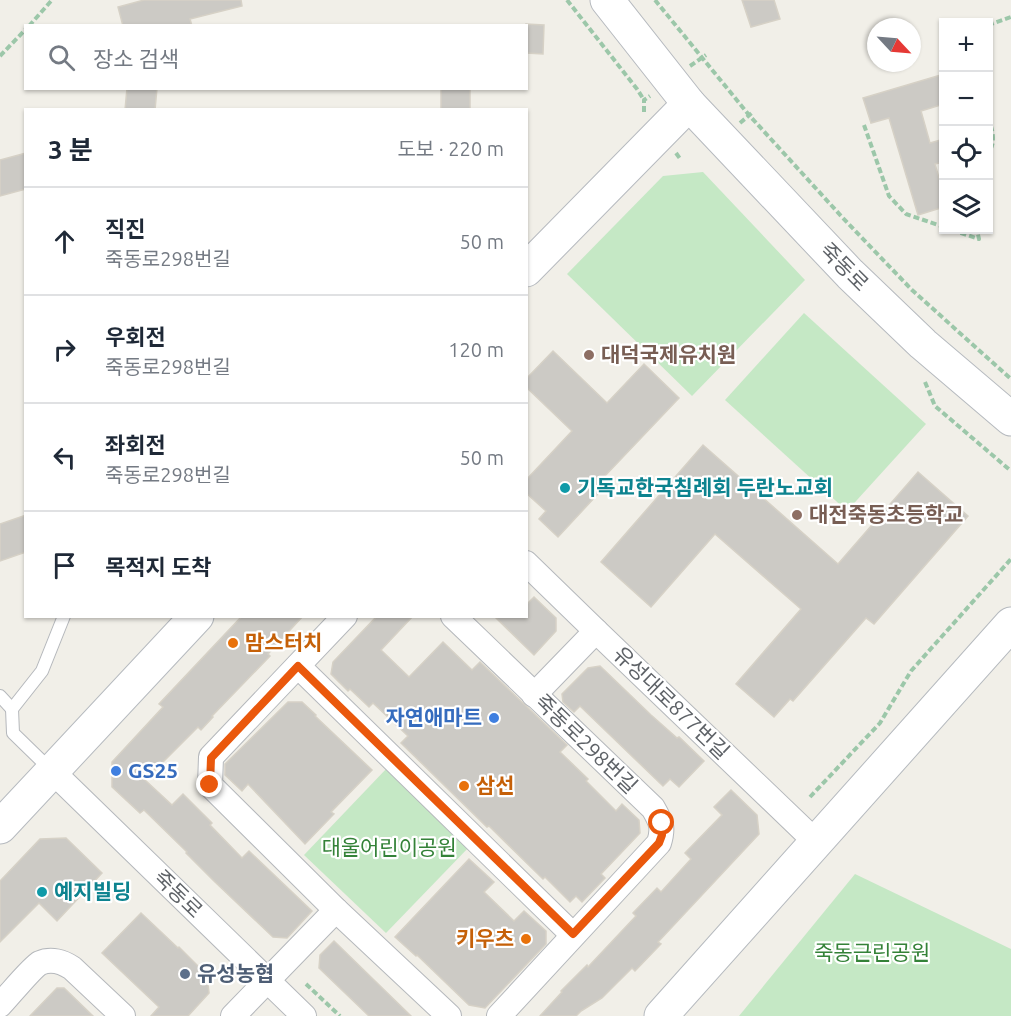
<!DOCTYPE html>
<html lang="ko">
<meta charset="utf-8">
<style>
:root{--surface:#fff;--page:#f6f6f7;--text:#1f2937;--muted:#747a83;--line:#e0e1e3}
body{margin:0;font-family:Ubuntu,"Noto Sans KR",sans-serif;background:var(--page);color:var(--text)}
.controls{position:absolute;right:18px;top:18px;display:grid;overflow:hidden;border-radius:0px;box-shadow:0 2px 4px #0004}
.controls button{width:54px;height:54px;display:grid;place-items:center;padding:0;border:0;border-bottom:2px solid var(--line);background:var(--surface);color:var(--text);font:30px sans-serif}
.compass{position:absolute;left:867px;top:18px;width:54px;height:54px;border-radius:50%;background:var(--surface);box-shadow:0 2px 4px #0004;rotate:116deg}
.stop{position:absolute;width:18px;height:18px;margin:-14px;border:4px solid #ea580c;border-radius:50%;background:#fff}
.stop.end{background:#ea580c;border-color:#fff;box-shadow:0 2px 6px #0008}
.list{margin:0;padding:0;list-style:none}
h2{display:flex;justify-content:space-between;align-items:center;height:78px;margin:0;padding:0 24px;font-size:26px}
h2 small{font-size:20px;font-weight:400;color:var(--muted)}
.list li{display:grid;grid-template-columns:39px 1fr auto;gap:18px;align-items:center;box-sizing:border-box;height:108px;padding:0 24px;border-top:2px solid var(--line)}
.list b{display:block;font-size:22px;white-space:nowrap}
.list p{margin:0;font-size:20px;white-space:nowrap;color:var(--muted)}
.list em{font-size:20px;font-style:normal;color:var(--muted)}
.icon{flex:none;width:33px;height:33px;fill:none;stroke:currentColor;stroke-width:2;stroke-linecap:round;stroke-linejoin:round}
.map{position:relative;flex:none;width:1011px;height:1016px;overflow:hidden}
.search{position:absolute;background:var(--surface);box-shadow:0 2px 4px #0004;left:24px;top:24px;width:504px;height:66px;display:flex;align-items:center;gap:15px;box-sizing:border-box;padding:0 21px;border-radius:0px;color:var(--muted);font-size:22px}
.panel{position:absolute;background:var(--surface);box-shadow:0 2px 4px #0004;left:24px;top:108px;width:504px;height:510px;border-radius:0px}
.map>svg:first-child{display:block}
</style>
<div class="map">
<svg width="1011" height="1016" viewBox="0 0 1011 1016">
<rect width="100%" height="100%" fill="#f1efe8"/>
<g fill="#c5e8c5">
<polygon points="703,172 805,280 692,396 567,274 663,176"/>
<polygon points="804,313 926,424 847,511 725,400"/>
<polygon points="388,767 470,846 386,933 304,855"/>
<polygon points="855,874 1011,949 1011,1016 739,1016"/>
</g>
<g fill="#cccac5" stroke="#d6d1c6" stroke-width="1.5">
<polygon points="144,0 241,0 242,6 190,19 192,26 123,26 118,7"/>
<polygon points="742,0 774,0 780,19 751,27"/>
<polygon points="526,24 544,25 543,54 526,53"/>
<polygon points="944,74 944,104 921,111 930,143 944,139 944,162 935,164 944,195 944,207 918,215 889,118 871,123 863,98"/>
<polygon points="127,88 157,88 155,110 125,110"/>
<rect x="441" y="88" width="29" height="22"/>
<polygon points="26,153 26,189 0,196 0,160"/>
<polygon points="553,351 607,403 644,364 679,398 603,478 608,483 558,537 539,519 546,511 526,493 526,480 572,431 526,387 526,379"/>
<polygon points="703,445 838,564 918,472 968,516 874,624 866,618 793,701 790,699 774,717 736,684 801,609 715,534 651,607 601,562"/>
<polygon points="26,515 26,552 0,561 0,524"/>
<polygon points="534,597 556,618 556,631 534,655 494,616 526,616 526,605"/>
<polygon points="242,616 303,616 268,654 270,656 212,716 213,717 201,730 198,727 145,780 172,805 183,794 212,823 210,825 242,858 249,851 312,911 287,938 273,937 215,882 186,853 187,852 144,810 140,813 112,787 112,762 163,707 159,704"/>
<polygon points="377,616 413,616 381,650 409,677 443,642 472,670 480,662 567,745 560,752 588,779 586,781 616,811 622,804 639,820 640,833 601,874 605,878 582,902 576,896 570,902 545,877 543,879 489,826 487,827 401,743 408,736 373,703 369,707 350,689 348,691 331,674 333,662"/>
<polygon points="600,666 651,715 677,738 679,737 704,761 679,787 670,779 663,786 580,706 574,712 563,702 562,694 588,668"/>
<polygon points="288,702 302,702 316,715 315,716 372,770 331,812 334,814 305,844 248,784 242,791 225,775 225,764"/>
<polygon points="731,790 757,815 759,834 658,942 661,944 635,971 632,968 602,998 581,1011 576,1016 540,1016 562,992 561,991 587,965 588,967 636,916 633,913 657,888 661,892 691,859 685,853 722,815 714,807"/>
<polygon points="66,838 102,873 57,921 39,903 0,942 0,881 40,839"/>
<polygon points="469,859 494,882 484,892 514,921 524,911 546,931 546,944 485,1008 469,1005 417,955 416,956 395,937"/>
<polygon points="141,913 178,948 179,947 207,975 209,993 188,1016 151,1016 159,1007 102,953"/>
<polygon points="334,941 374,980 411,1016 369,1016 319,968 320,955"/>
<polygon points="57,988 64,988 93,1016 30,1016"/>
</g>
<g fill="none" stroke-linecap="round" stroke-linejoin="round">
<defs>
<g id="lane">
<polyline points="0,696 12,709"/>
<polyline points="51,770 13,733 12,709 42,671 64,616"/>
</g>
<g id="street">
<polyline points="526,563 596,631 817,843"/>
<polyline points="345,616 211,757 210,785 336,910 449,1016"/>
<path d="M453,616l200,192c8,14 11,19 6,35l-160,173"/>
<polyline points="298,666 573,935"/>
<polyline points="534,695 596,631"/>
<polyline points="52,771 304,1016"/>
<path d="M0,1005c8,-8 32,-38 40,-42 11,-5 23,-1 32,5l51,48"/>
<polyline points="233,1016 336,910"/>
</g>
<g id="secondary">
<polyline points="607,0 689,104 850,274 923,344 1011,419"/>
<polyline points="526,270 689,104"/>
<polyline points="0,827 197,616"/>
<polyline points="661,1016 1011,624"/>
</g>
</defs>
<use href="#lane" stroke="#b5b8bc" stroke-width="14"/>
<use href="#street" stroke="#b5b8bc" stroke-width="26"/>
<use href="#secondary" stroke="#b6babf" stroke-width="35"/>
<g stroke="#9cc7a9" stroke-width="4" stroke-dasharray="6 3" stroke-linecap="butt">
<polyline points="567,0 637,89 644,100"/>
<polyline points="655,0 749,115 842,217 912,290 1011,379"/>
<polyline points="988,25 1011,17"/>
<polyline points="29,26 52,0"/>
<polyline points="0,56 26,29"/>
<polyline points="690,66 706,55"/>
<polyline points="644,112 644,100 650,96"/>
<path d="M988,117c4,12 9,25 0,36"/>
<polyline points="740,123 753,112"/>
<polyline points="864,125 889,196 906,214 944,227"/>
<polyline points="676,153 681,160"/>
<polyline points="952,230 979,239 977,230"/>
<polyline points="925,382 935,406 1011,471"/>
<polyline points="810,797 880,723 911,671 1011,559"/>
<polyline points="306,984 340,1016"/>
</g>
<use href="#lane" stroke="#fff" stroke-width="12"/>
<use href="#street" stroke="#fff" stroke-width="24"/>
<use href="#secondary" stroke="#fff" stroke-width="33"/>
</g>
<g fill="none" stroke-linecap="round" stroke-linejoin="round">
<polyline stroke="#ea580c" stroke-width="8" points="210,785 211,758 298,666 573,934 659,843 662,835 662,823"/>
</g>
<g fill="#8d6e63" stroke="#fff" stroke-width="2">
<circle cx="589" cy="355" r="6"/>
<circle cx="797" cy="515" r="6"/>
</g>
<g fill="#0f9aa8" stroke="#fff" stroke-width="2">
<circle cx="565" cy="488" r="6"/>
<circle cx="42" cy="892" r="6"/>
</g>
<g fill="#e8710a" stroke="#fff" stroke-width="2">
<circle cx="233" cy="643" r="6"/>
<circle cx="464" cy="786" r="6"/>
<circle cx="526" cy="939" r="6"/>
</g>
<g fill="#3f7fe0" stroke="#fff" stroke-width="2">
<circle cx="494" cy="718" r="6"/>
<circle cx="116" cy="771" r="6"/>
</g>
<circle fill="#5c6f8a" stroke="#fff" stroke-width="2" cx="185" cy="974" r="6"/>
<g text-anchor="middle" stroke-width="4.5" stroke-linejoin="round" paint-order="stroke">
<g font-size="21" fill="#5f6368" stroke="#fff">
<text transform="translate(844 267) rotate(45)" y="7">죽동로</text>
<text transform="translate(671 703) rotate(44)" y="7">유성대로877번길</text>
<text transform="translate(586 744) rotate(44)" y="7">죽동로298번길</text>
<text transform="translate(178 894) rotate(44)" y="7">죽동로</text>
</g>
<g font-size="21" font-weight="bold" fill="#785e54" stroke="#fff" text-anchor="start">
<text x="601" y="362">대덕국제유치원</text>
<text x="809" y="522">대전죽동초등학교</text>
</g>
<g font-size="21" font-weight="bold" fill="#0d838f" stroke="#fff" text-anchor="start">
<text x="577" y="495">기독교한국침례회 두란노교회</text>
<text x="54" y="899">예지빌딩</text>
</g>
<g font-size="21" font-weight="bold" fill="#c56008" stroke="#fff" text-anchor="start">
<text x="245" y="650">맘스터치</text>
<text x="476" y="793">삼선</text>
<text x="514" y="946" text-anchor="end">키우츠</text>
</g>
<g font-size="21" font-weight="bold" fill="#366cbe" stroke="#fff" text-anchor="end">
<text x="482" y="725">자연애마트</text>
<text x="128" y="778" text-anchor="start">GS25</text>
</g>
<g font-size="21" fill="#348238" stroke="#fff">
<text x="389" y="855">대울어린이공원</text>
<text x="872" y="960">죽동근린공원</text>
</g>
<g font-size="21" font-weight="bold" fill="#4e5e75" stroke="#fff" text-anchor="start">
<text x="197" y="981">유성농협</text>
</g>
</g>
</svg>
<div class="controls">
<button>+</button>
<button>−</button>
<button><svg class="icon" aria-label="locate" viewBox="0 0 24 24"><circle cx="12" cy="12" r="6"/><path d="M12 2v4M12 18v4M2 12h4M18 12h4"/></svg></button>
<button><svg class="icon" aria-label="layers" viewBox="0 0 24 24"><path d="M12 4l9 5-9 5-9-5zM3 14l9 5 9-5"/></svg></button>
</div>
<svg class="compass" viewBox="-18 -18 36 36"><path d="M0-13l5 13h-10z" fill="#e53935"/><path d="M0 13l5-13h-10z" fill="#747a83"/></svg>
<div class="stop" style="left:662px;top:823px"></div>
<div class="stop end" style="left:210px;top:785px"></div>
<div class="search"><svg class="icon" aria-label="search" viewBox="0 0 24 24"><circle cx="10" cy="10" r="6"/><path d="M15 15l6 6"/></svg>장소 검색</div>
<section class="panel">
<h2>3 분<small>도보 · 220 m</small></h2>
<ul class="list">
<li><svg class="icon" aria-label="ahead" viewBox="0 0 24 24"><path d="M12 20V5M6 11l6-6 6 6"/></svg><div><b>직진</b><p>죽동로298번길</p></div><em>50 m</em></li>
<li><svg class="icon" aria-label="right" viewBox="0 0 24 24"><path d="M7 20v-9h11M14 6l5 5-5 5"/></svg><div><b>우회전</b><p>죽동로298번길</p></div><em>120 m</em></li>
<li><svg class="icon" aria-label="left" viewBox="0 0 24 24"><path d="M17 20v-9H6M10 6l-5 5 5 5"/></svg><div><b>좌회전</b><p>죽동로298번길</p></div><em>50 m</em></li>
<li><svg class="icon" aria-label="arrive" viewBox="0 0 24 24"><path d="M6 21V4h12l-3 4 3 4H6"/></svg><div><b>목적지 도착</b></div></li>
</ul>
</section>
</div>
